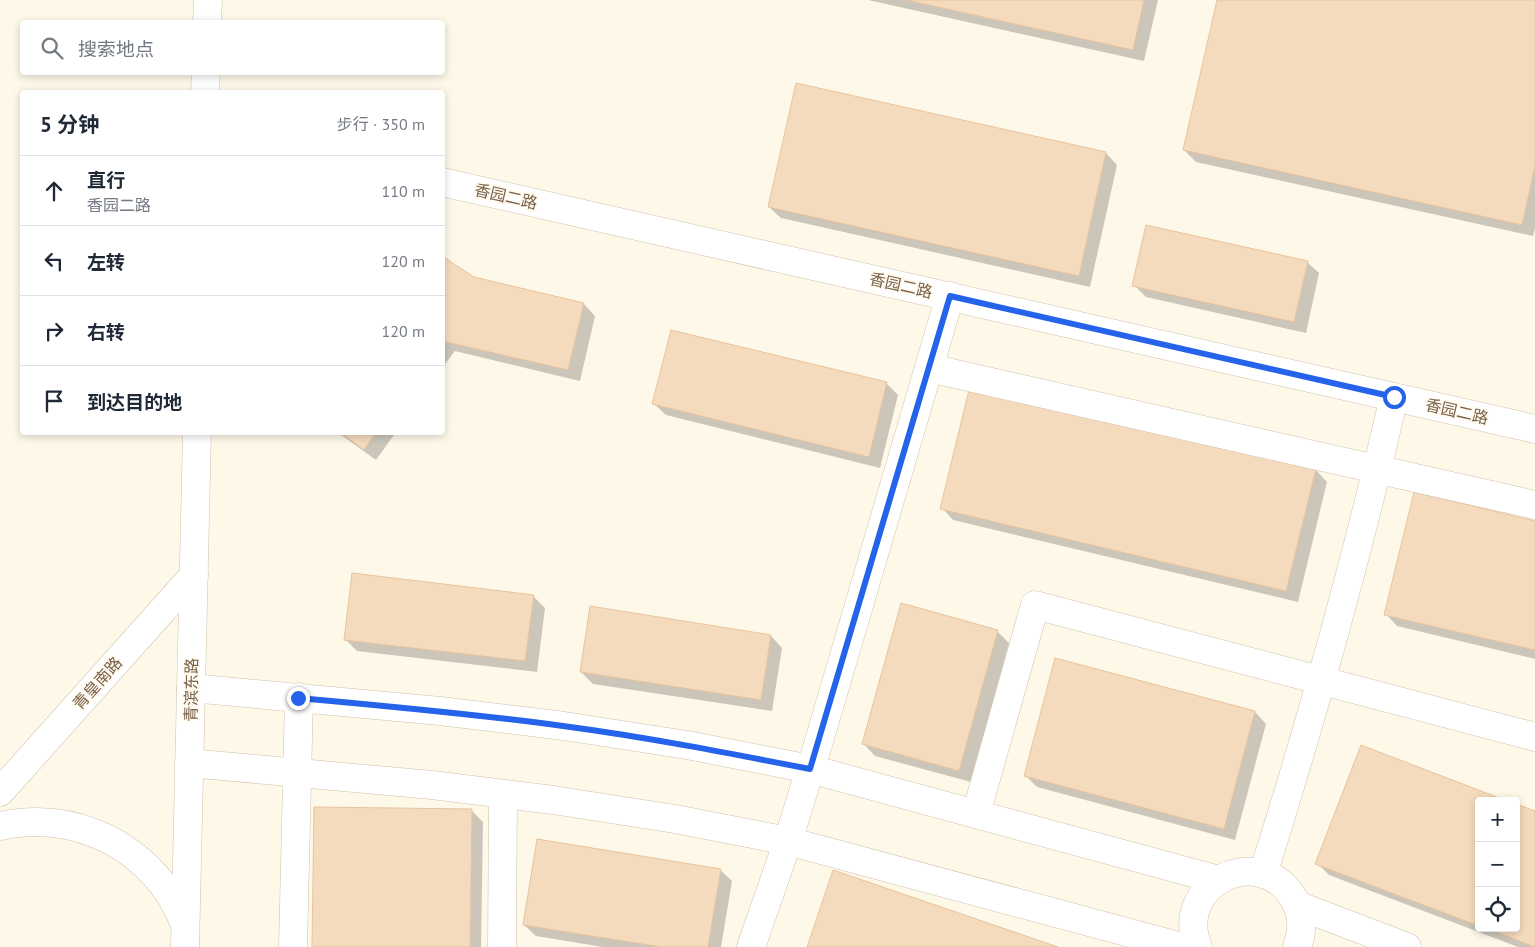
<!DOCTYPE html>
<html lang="zh">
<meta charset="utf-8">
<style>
:root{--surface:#fff;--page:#f6f6f7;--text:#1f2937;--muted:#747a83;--line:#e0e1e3}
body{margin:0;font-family:"PT Sans","Noto Sans SC",sans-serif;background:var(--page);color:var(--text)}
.controls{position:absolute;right:15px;bottom:15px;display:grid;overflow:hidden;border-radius:5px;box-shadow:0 2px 8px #0003}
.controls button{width:45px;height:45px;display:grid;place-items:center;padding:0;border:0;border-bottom:1px solid var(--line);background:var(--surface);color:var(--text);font:25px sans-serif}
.stop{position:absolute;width:15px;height:15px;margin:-11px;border:4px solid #2563eb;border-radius:50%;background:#fff}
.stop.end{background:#2563eb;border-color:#fff;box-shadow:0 1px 5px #0008}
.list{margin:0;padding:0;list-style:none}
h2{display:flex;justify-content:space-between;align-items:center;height:65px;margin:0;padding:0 20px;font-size:21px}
h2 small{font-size:16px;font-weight:400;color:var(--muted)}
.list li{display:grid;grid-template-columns:32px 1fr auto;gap:15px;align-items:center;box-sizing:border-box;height:70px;padding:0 20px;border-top:1px solid var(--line)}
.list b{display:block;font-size:19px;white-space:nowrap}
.list p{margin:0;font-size:16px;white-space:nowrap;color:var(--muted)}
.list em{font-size:16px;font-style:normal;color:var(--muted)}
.icon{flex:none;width:28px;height:28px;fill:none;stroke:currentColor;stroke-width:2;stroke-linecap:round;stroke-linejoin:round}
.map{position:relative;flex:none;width:1535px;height:947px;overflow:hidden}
.search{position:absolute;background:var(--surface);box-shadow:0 2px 8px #0003;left:20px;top:20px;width:425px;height:55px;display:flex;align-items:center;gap:12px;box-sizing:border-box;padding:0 18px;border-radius:5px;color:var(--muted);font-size:19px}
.panel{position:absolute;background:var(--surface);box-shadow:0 2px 8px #0003;left:20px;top:90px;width:425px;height:345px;border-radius:5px}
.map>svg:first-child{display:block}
</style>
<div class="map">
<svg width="1535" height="947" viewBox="0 0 1535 947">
<rect width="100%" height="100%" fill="#fef8e8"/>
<g fill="#0003">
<polygon points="868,0 1158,0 1144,61"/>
<polygon points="1218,0 1535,0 1535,228 1533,236 1196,162 1184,150"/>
<polygon points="1106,153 1117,165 1090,287 781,218 769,207"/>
<polygon points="442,258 474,278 584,304 595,316 580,381 455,351 442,368"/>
<polygon points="1307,262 1319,273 1306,333 1146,297 1134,285"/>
<polygon points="886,383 898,395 880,468 666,415 654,404"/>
<polygon points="337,432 396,432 376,460"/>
<polygon points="1316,470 1327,482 1298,602 953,520 942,508"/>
<polygon points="1535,522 1535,659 1397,626 1386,614"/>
<polygon points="533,596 545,608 537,672 357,651 345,639"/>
<polygon points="997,631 1009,643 971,782 875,756 864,744"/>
<polygon points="771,636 782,648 772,711 593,684 581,672"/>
<polygon points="1056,659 1255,712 1266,724 1235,840 1037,787 1025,775"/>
<polygon points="1479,801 1479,928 1516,928 1535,813 1535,947 1518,947 1329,875 1317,863"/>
<polygon points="471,810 483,822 481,947 313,947"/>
<polygon points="720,870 732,881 721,947 603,947 536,936 524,925"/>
</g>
<g fill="#f5dbbe" stroke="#e8c39d">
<polygon points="906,0 1144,0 1133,50"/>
<polygon points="1217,0 1535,0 1535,166 1522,225 1183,150"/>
<polygon points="796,83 1106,152 1079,276 768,207"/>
<polygon points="1146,225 1308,261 1294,322 1132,286"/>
<polygon points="442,256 474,277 584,303 568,370 442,341"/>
<polygon points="671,330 887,382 869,457 652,404"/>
<polygon points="970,386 1316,469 1286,591 940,509"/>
<polygon points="340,432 376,432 364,450"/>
<polygon points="1414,492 1535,521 1535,650 1384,615"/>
<polygon points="352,573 534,595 525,661 344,640"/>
<polygon points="901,603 998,630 959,771 862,744"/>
<polygon points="590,606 771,635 761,700 580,672"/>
<polygon points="1055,658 1255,711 1224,829 1024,776"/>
<polygon points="1361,745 1507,801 1479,801 1479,926 1315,864"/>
<polygon points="1516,804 1535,811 1535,947 1486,928 1516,928"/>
<polygon points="314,807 472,809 470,947 312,947"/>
<polygon points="537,839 721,869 708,947 661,947 523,925"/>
<polygon points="833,870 1058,947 807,947"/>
</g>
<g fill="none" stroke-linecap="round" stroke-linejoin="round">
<defs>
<g id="minor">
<polyline points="207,22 208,0"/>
<polyline points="205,92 206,72"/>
<polyline points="442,182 1535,429"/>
<polyline points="929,368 1535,505"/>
<polyline points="191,688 440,711 564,726 687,745 810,769 1219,880"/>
<polyline points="189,763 432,785 553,800 675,819 788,841 1182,947"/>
<polyline points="0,792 194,575"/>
<polyline points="976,814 1035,605 1535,737"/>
<path d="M0,826c66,-14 130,11 169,67 6,9 11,21 16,31"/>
<path d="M1263,874c50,-158 94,-316 131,-477"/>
<polyline points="1297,905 1407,947"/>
<polyline points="185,947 197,432"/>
<polyline points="293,947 299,697"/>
<polyline points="502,947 503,794"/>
<polyline points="751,947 788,841 819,741 950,296"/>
<path d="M1198,947c-26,-63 62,-106 96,-48 9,15 9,32 3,48"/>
</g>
</defs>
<use href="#minor" stroke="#d1c1ac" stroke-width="29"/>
<use href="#minor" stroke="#fff" stroke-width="28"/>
</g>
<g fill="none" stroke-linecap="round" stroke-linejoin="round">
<path stroke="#2563eb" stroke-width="6" d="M298,698c89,8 177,16 265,28 83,11 165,27 247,43l140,-473 444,101"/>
</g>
<g text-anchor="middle" stroke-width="4" stroke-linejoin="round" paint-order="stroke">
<g font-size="16" fill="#7a614a" stroke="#fffbf0">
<text transform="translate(506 196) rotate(13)" y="6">香园二路</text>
<text transform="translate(901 285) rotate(13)" y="6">香园二路</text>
<text transform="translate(1457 411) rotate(13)" y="6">香园二路</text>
<text transform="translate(97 683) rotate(-48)" y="6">青皇南路</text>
<text transform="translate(191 690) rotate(-89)" y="6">青滨东路</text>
</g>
</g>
</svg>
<div class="controls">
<button>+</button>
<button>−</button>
<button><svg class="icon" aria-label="locate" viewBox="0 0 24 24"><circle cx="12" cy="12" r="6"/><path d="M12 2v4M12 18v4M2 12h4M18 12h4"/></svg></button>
</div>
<div class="stop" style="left:1394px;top:397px"></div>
<div class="stop end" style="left:298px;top:698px"></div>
<div class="search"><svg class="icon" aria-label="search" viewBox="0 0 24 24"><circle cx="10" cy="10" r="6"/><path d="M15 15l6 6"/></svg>搜索地点</div>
<section class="panel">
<h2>5 分钟<small>步行 · 350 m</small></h2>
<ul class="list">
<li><svg class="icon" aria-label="ahead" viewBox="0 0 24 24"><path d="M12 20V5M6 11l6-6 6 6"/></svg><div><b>直行</b><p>香园二路</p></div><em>110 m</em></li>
<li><svg class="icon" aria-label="left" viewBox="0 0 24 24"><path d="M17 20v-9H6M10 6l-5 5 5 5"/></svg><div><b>左转</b></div><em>120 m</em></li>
<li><svg class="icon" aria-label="right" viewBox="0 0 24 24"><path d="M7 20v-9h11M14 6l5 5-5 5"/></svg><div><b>右转</b></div><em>120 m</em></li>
<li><svg class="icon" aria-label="arrive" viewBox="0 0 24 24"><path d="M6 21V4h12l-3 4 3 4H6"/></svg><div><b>到达目的地</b></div></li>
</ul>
</section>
</div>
